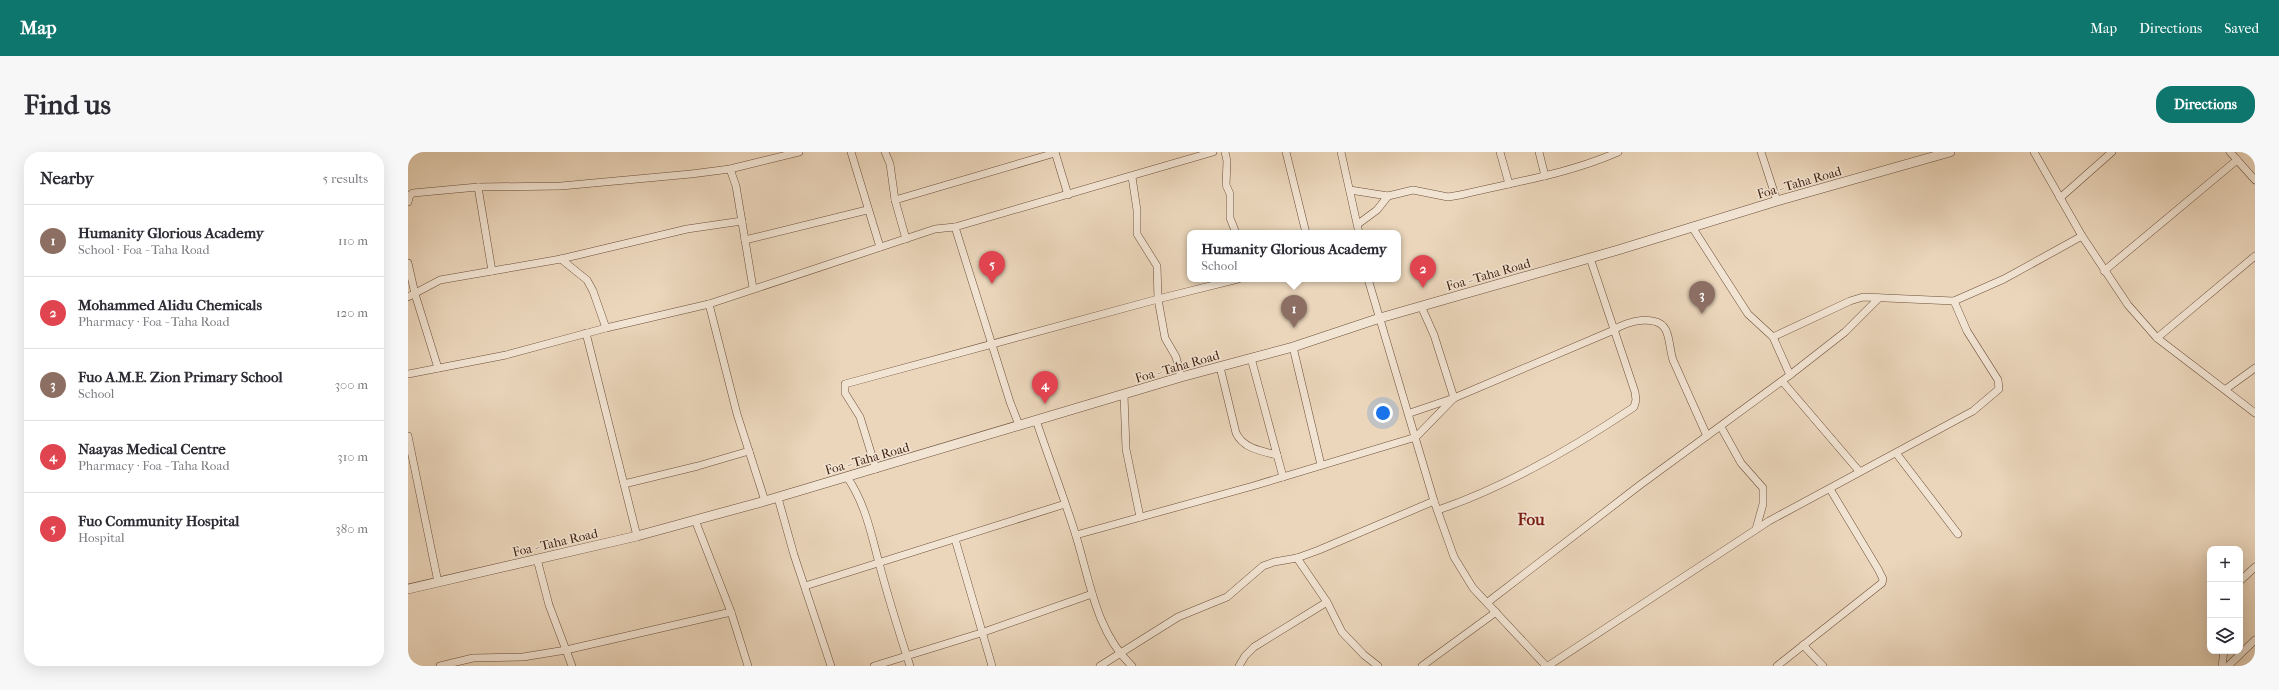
<!DOCTYPE html>
<meta charset="utf-8">
<style>
:root{--surface:#fff;--page:#f7f7f7;--text:#2b2b33;--muted:#7c7c81;--line:#e1e1e2;--accent:#0f766e}
body{margin:0;font-family:"IM FELL French Canon",serif;background:var(--page);color:var(--text)}
.controls{position:absolute;right:12px;bottom:12px;display:grid;overflow:hidden;border-radius:8px;box-shadow:0 4px 16px #0002}
.controls button{width:36px;height:36px;display:grid;place-items:center;padding:0;border:0;border-bottom:1px solid var(--line);background:var(--surface);color:var(--text);font:20px sans-serif}
.you{position:absolute;left:975px;top:261px;width:14px;height:14px;margin:-10px;border:3px solid #fff;border-radius:50%;background:#1a73e8;box-shadow:0 0 0 6px #1a73e833}
.badge{display:grid;place-items:center;width:26px;height:26px;border-radius:50%;background:var(--accent);color:#fff;font-size:13px;font-weight:700}
.pin{position:absolute;translate:-50% -33px;filter:drop-shadow(0 1px 2px #0008)}
.pin::after{content:'';position:absolute;top:21px;width:14px;height:12px;background:inherit;clip-path:polygon(0 0,100% 0,50% 100%)}
.popup{position:absolute;left:779px;top:78px;width:214px;height:52px;box-sizing:border-box;display:grid;place-content:center;border-radius:8px;background:var(--surface);filter:drop-shadow(0 1px 3px #0005);font-size:13px;white-space:nowrap;color:var(--muted)}
.popup b{font-size:15px;color:var(--text)}
.popup::after{content:'';position:absolute;left:50%;top:100%;margin-left:-8px;border:8px solid transparent;border-top-color:var(--surface)}
.list{margin:0;padding:0;list-style:none}
h2{display:flex;justify-content:space-between;align-items:center;height:52px;margin:0;padding:0 16px;font-size:17px}
h2 small{font-size:13px;font-weight:400;color:var(--muted)}
.list li{display:grid;grid-template-columns:26px 1fr auto;gap:12px;align-items:center;box-sizing:border-box;height:72px;padding:0 16px;border-top:1px solid var(--line)}
.list b{display:block;font-size:15px;white-space:nowrap}
.list p{margin:0;font-size:13px;white-space:nowrap;color:var(--muted)}
.list em{font-size:13px;font-style:normal;color:var(--muted)}
.icon{flex:none;width:22px;height:22px;fill:none;stroke:currentColor;stroke-width:2;stroke-linecap:round;stroke-linejoin:round}
.map{position:relative;flex:none;width:1847px;height:514px;overflow:hidden;border-radius:16px}
header{display:flex;align-items:center;gap:24px;box-sizing:border-box;height:56px;padding:0 20px;background:var(--accent);color:#fff}
header strong{font-size:19px}
nav{display:flex;gap:22px;margin-inline-start:auto;font-size:14px}
.intro{display:flex;align-items:center;justify-content:space-between;box-sizing:border-box;height:96px;padding:0 24px}
h1{margin:0;font-size:28px}
.button{padding:10px 18px;border-radius:16px;background:var(--accent);color:#fff;font-size:14px;font-weight:700}
main{display:flex;gap:24px;padding:0 24px}
aside{flex:1;background:var(--surface);border-radius:16px;box-shadow:0 4px 16px #0002}
.map>svg:first-child{display:block}
</style>
<header>
<strong>Map</strong>
<nav><a>Map</a><a>Directions</a><a>Saved</a></nav>
</header>
<div class="intro"><h1>Find us</h1><a class="button">Directions</a></div>
<main>
<aside>
<h2>Nearby<small>5 results</small></h2>
<ul class="list">
<li><span class="badge" style="background:#8d6e63">1</span><div><b>Humanity Glorious Academy</b><p>School · Foa - Taha Road</p></div><em>110 m</em></li>
<li><span class="badge" style="background:#e0444e">2</span><div><b>Mohammed Alidu Chemicals</b><p>Pharmacy · Foa - Taha Road</p></div><em>120 m</em></li>
<li><span class="badge" style="background:#8d6e63">3</span><div><b>Fuo A.M.E. Zion Primary School</b><p>School</p></div><em>300 m</em></li>
<li><span class="badge" style="background:#e0444e">4</span><div><b>Naayas Medical Centre</b><p>Pharmacy · Foa - Taha Road</p></div><em>310 m</em></li>
<li><span class="badge" style="background:#e0444e">5</span><div><b>Fuo Community Hospital</b><p>Hospital</p></div><em>380 m</em></li>
</ul>
</aside>
<div class="map">
<svg width="1847" height="514" viewBox="0 0 1847 514">
<rect width="100%" height="100%" fill="#ebd6bb"/>
<filter id="stains"><feTurbulence type="fractalNoise" baseFrequency=".005" numOctaves="4"/><feColorMatrix values="0 0 0 0 .2 0 0 0 0 .09 0 0 0 0 .02 0 0 0 .5 -.17"/></filter>
<radialGradient id="worn" r=".72"><stop offset=".6" stop-color="#630" stop-opacity="0"/><stop offset="1" stop-color="#630" stop-opacity=".3"/></radialGradient>
<g fill="none" stroke-linecap="round" stroke-linejoin="round">
<defs>
<g id="minor">
<polyline points="443,0 472,95"/>
<polyline points="477,0 482,12 487,48 498,87"/>
<polyline points="647,0 660,43"/>
<polyline points="817,0 819,9 818,33 822,42 822,66 828,81"/>
<polyline points="878,0 898,81"/>
<polyline points="933,0 951,81"/>
<polyline points="1092,0 1101,32"/>
<polyline points="1131,0 1137,24"/>
<polyline points="1353,0 1369,49"/>
<polyline points="1626,0 1674,84 1720,153 1749,186 1847,261"/>
<polyline points="1822,0 1847,28"/>
<polyline points="322,17 328,34 345,136"/>
<polyline points="724,25 729,58 729,82 749,114 750,147 757,186 768,205 773,225"/>
<polyline points="70,35 84,119"/>
<path d="M942,38l38,6 25,-6 35,7 12,-2c54,-13 108,-21 158,-43"/>
<polyline points="1652,46 1704,0"/>
<polyline points="487,48 647,1"/>
<polyline points="0,50 2,43 5,41 70,35 153,34 283,22 322,17 391,0"/>
<polyline points="950,72 969,58 980,44"/>
<polyline points="547,75 602,250 611,273"/>
<polyline points="337,88 459,58"/>
<polyline points="153,107 179,128 185,139 198,176"/>
<polyline points="0,111 7,142 30,216"/>
<polyline points="1696,119 1829,8"/>
<polyline points="960,127 1026,349 1046,405 1065,436 1138,514"/>
<polyline points="0,145 32,128 153,107 279,77 334,69"/>
<polyline points="301,152 329,262 357,349"/>
<polyline points="1013,154 1026,183 1046,246"/>
<polyline points="178,181 229,384"/>
<polyline points="1365,185 1442,149 1455,145 1546,149 1596,127 1674,84"/>
<polyline points="1749,186 1847,104"/>
<polyline points="885,195 913,313"/>
<polyline points="843,206 875,325"/>
<path d="M812,215l16,66c7,15 24,18 41,22"/>
<polyline points="0,222 98,203 198,176 301,152 527,77 547,75 805,0"/>
<polyline points="1382,223 1437,180 1471,146"/>
<polyline points="1374,229 1451,319"/>
<polyline points="1818,237 1847,216"/>
<polyline points="716,243 718,297 732,365"/>
<path d="M1002,261l44,-15 160,-68c12,-9 47,-18 53,3 3,8 3,18 6,27l34,76"/>
<path d="M628,268c13,39 28,77 40,116 14,45 20,96 56,130"/>
<polyline points="1313,275 1333,311 1355,336 1355,352 1348,377"/>
<polyline points="0,284 30,430"/>
<polyline points="1488,301 1550,382"/>
<polyline points="468,317 452,265 437,241 437,232 750,147 830,127"/>
<path d="M439,325c18,26 24,56 32,86 9,34 20,69 31,103"/>
<polyline points="216,332 290,314 341,299"/>
<polyline points="370,346 386,403 423,514"/>
<path d="M1030,358c70,-24 135,-62 196,-103l2,-7 -1,-8 -45,-134"/>
<polyline points="287,368 323,460 340,514"/>
<polyline points="668,383 845,334 1008,285 1046,246"/>
<polyline points="547,387 584,514"/>
<polyline points="889,406 919,450 934,480 956,503 970,514"/>
<polyline points="129,407 141,453 164,514"/>
<polyline points="1832,429 1847,415"/>
<polyline points="397,434 657,352"/>
<polyline points="1080,450 1232,333 1382,223 1365,185 1340,162 1284,75"/>
<polyline points="1395,493 1415,514"/>
<polyline points="32,514 65,506 115,505 158,498 323,460"/>
<polyline points="466,514 573,481 684,442"/>
<polyline points="692,514 770,465 819,445 855,414 866,410 889,406 911,398 1026,349"/>
<polyline points="831,514 837,504 846,495 919,450"/>
<polyline points="1014,514 1088,460"/>
<polyline points="1140,514 1361,369 1565,259 1591,237 1590,228 1559,179 1546,149"/>
<polyline points="1369,514 1474,431 1475,427 1470,417 1422,337"/>
<polyline points="1814,514 1816,499"/>
<polyline points="1820,514 1847,488"/>
</g>
<polyline id="tertiary" points="0,437 229,384 357,349 773,225 885,195 972,166 1210,98 1369,49 1542,0"/>
</defs>
<use href="#minor" stroke="#6b4e3a" stroke-width="8"/>
<use href="#tertiary" stroke="#6b4e3a" stroke-width="10"/>
<use href="#minor" stroke="#f2e4d3" stroke-width="7"/>
<use href="#tertiary" stroke="#f2e4d3" stroke-width="9"/>
</g>
<g text-anchor="middle" stroke-width="3" stroke-linejoin="round" paint-order="stroke">
<g font-size="13" fill="#40200f" stroke="#f2e4d3">
<text transform="translate(1391 30) rotate(-16)" y="5">Foa - Taha Road</text>
<text transform="translate(1080 122) rotate(-16)" y="5">Foa - Taha Road</text>
<text transform="translate(769 214) rotate(-16)" y="5">Foa - Taha Road</text>
<text transform="translate(459 306) rotate(-16)" y="5">Foa - Taha Road</text>
<text transform="translate(147 390) rotate(-13)" y="5">Foa - Taha Road</text>
</g>
<g font-size="17" font-weight="bold" fill="#7a1f14" stroke="#f2e4d3">
<text x="1123" y="373">Fou</text>
</g>
</g>
<rect width="100%" height="100%" filter="url(#stains)"/>
<rect width="100%" height="100%" fill="url(#worn)"/>
</svg>
<div class="controls">
<button>+</button>
<button>−</button>
<button><svg class="icon" aria-label="layers" viewBox="0 0 24 24"><path d="M12 4l9 5-9 5-9-5zM3 14l9 5 9-5"/></svg></button>
</div>
<div class="you"></div>
<div class="pin badge" style="left:886px;top:176px;background:#8d6e63">1</div>
<div class="popup"><b>Humanity Glorious Academy</b>School</div>
<div class="pin badge" style="left:1015px;top:136px;background:#e0444e">2</div>
<div class="pin badge" style="left:1294px;top:162px;background:#8d6e63">3</div>
<div class="pin badge" style="left:637px;top:252px;background:#e0444e">4</div>
<div class="pin badge" style="left:584px;top:132px;background:#e0444e">5</div>
</div>
</main>
